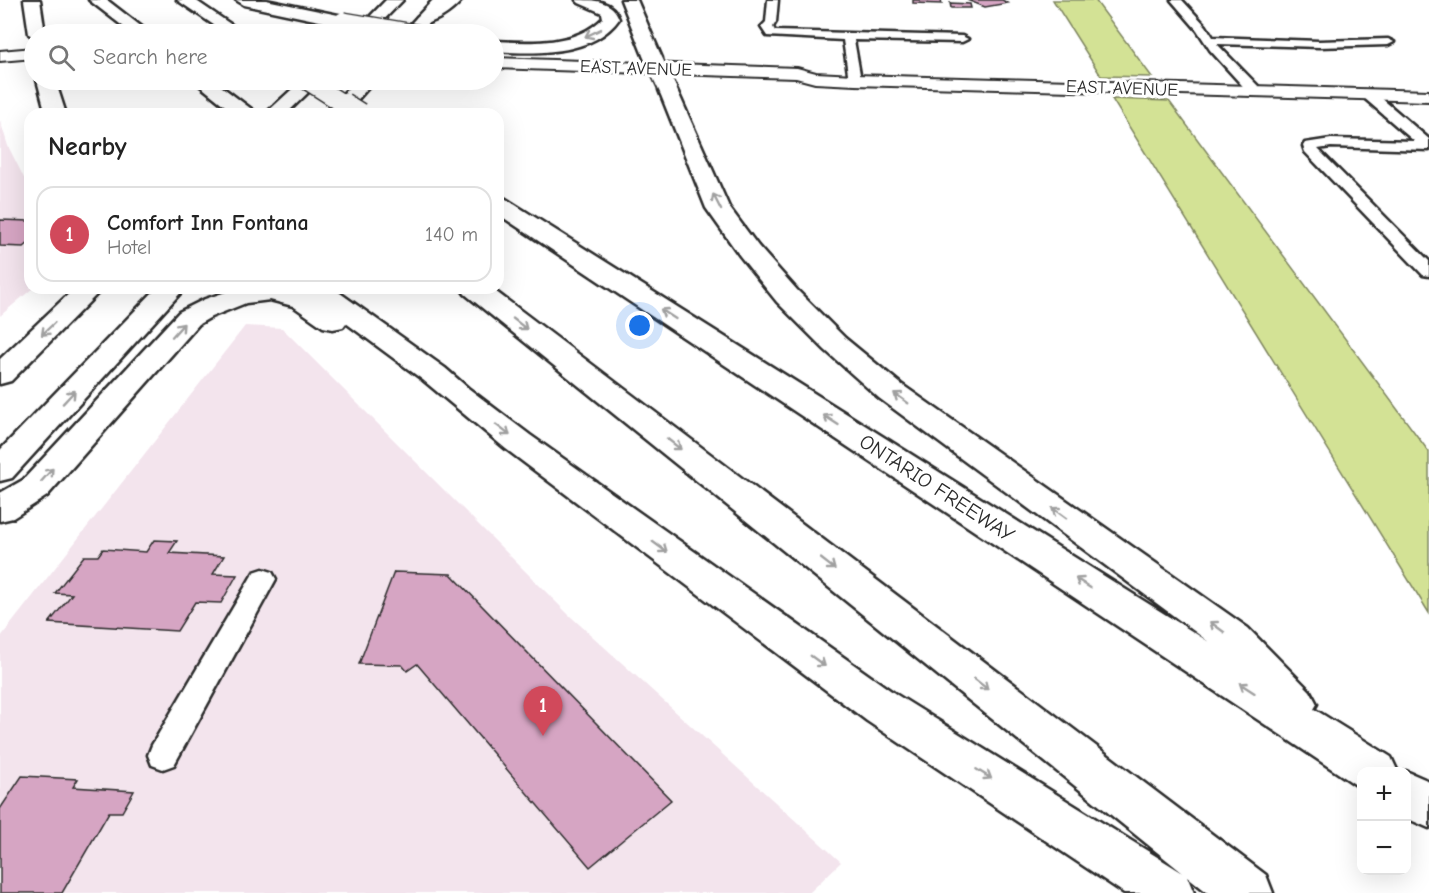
<!DOCTYPE html>
<meta charset="utf-8">
<style>
:root{--surface:#fff;--page:#f6f6f6;--text:#222;--muted:#767676;--line:#e0e0e0;--accent:#d1495b}
body{margin:0;font-family:"Comic Neue",sans-serif;background:var(--page);color:var(--text)}
.controls{position:absolute;right:18px;bottom:18px;display:grid;overflow:hidden;border-radius:12px;box-shadow:0 6px 24px #0002}
.controls button{width:54px;height:54px;display:grid;place-items:center;padding:0;border:0;border-bottom:2px solid var(--line);background:var(--surface);color:var(--text);font:30px sans-serif}
.you{position:absolute;left:640px;top:326px;width:21px;height:21px;margin:-15px;border:4px solid #fff;border-radius:50%;background:#1a73e8;box-shadow:0 0 0 9px #1a73e833}
.badge{display:grid;place-items:center;width:39px;height:39px;border-radius:50%;background:var(--accent);color:#fff;font-size:20px;font-weight:700}
.pin{position:absolute;translate:-50% -50px;filter:drop-shadow(0 2px 3px #0008)}
.pin::after{content:'';position:absolute;top:32px;width:21px;height:18px;background:inherit;clip-path:polygon(0 0,100% 0,50% 100%)}
.list{margin:0;padding:0;list-style:none}
h2{display:flex;justify-content:space-between;align-items:center;height:78px;margin:0;padding:0 24px;font-size:26px}
h2 small{font-size:20px;font-weight:400;color:var(--muted)}
.list li{display:grid;grid-template-columns:39px 1fr auto;gap:18px;align-items:center;box-sizing:border-box;height:96px;margin:0 12px 12px;padding:0 12px;border:2px solid var(--line);border-radius:18px}
.list b{display:block;font-size:22px;white-space:nowrap}
.list p{margin:0;font-size:20px;white-space:nowrap;color:var(--muted)}
.list em{font-size:20px;font-style:normal;color:var(--muted)}
.icon{flex:none;width:33px;height:33px;fill:none;stroke:currentColor;stroke-width:2;stroke-linecap:round;stroke-linejoin:round}
.map{position:relative;flex:none;width:1429px;height:893px;overflow:hidden}
.search{position:absolute;background:var(--surface);box-shadow:0 6px 24px #0002;left:24px;top:24px;width:480px;height:66px;display:flex;align-items:center;gap:15px;box-sizing:border-box;padding:0 21px;border-radius:33px;color:var(--muted);font-size:22px}
.panel{position:absolute;background:var(--surface);box-shadow:0 6px 24px #0002;left:24px;top:108px;width:480px;height:186px;border-radius:18px}
.map>svg:first-child{display:block}
</style>
<div class="map">
<svg width="1429" height="893" viewBox="0 0 1429 893">
<rect width="100%" height="100%" fill="#fff"/>
<filter id="ink" filterUnits="userSpaceOnUse"><feTurbulence type="fractalNoise" baseFrequency=".0167" numOctaves="2"/><feDisplacementMap in="SourceGraphic" scale="12" xChannelSelector="R" yChannelSelector="G"/><feConvolveMatrix kernelMatrix="1 2 1 2 8 2 1 2 1" color-interpolation-filters="sRGB"/></filter>
<g filter="url(#ink)">
<g fill="#f3e4ed">
<polygon points="0,120 8,146 24,178 30,182 30,288 33,288 0,316"/>
<polygon points="245,326 282,328 569,615 841,862 809,893 0,893 0,638"/>
</g>
<g fill="#d3e295" stroke="#7f8660" stroke-width="1.5">
<polygon points="1053,0 1095,0 1152,77 1101,76"/>
<polygon points="1112,99 1169,101 1429,452 1429,613"/>
</g>
<g fill="#d6a5c3" stroke="#2b2b2b" stroke-width="1.5">
<polygon points="913,0 941,0 942,4 913,3"/>
<polygon points="967,0 1002,0 1008,3 985,7"/>
<polygon points="950,3 970,4 971,8 951,8"/>
<polygon points="0,220 30,221 30,242 24,247 0,246"/>
<polygon points="154,540 177,541 169,553 224,556 213,574 237,575 221,603 195,602 177,631 49,623 72,594 55,593 84,556 98,556 103,549 146,552"/>
<polygon points="394,572 451,574 671,800 590,867 417,664 407,671 402,665 359,664"/>
<polygon points="22,776 78,779 73,787 134,791 122,812 109,812 62,893 0,893 0,809"/>
</g>
<g fill="none" stroke-linecap="round" stroke-linejoin="round">
<defs>
<g id="minor">
<polygon points="768,0 778,0 776,22 773,27 775,31 962,36 968,39 962,42 854,40 861,80 855,84 849,80 843,40 767,36 761,27 766,22"/>
<polygon points="1171,0 1182,0 1206,26 1213,37 1319,41 1388,39 1394,42 1388,45 1319,47 1217,44 1260,88 1261,91 1255,95 1250,94 1210,50 1197,30"/>
<polygon points="1368,90 1373,91 1429,139 1429,150 1331,147 1318,149 1429,261 1429,276 1423,275 1305,152 1303,146 1305,143 1331,139 1414,141 1363,97 1362,94"/>
<polygon points="263,569 272,572 276,579 174,765 163,769 152,765 148,755 152,745 254,572"/>
</g>
<g id="secondary">
<polygon points="34,48 34,58 0,61 0,51"/>
<polygon points="494,58 797,68 816,73 855,75 1429,91 1429,101 855,85 815,83 796,78 494,68"/>
</g>
<g id="primary">
<polygon points="386,0 403,0 370,34 353,34"/>
<polygon points="433,0 450,0 418,34 401,34"/>
<polygon points="302,80 321,80 286,114 265,114"/>
<polygon points="356,80 375,80 345,114 324,114"/>
<polygon points="75,288 103,288 11,381 0,384 0,359"/>
<polygon points="157,288 185,288 12,478 0,481 0,450"/>
</g>
<g id="motorway">
<polygon points="24,0 40,0 45,34 34,34 34,38 29,34"/>
<polygon points="89,0 107,0 151,34 133,34"/>
<polygon points="177,0 195,0 245,34 227,34"/>
<polygon points="236,0 266,0 343,16 351,21 343,26 244,5"/>
<path d="M445,0h17c-9,11 -30,27 -45,23l-2,-3 2,-3z"/>
<path d="M576,0c18,0 37,0 43,19 -26,37 -85,35 -125,32v-10c36,2 82,5 109,-23l-1,-5 -23,-10z"/>
<polygon points="621,0 637,0 662,58 659,62 647,62 644,58"/>
<polygon points="37,80 55,80 66,114 46,114"/>
<polygon points="193,80 213,80 258,114 235,114"/>
<polygon points="668,84 675,86 677,90 729,207 758,246 797,290 845,338 901,384 1248,628 1310,691 1317,704 1314,709 1391,757 1398,772 1362,772 1362,788 1359,787 498,214 498,197 506,199 1209,642 879,398 825,350 777,302 740,256 706,208 659,90 661,86"/>
<polygon points="238,288 293,288 305,292 303,288 333,288 445,368 468,388 530,435 897,695 1183,873 465,294 461,288 491,288 1266,875 1273,893 1208,893 1187,876 1194,893 1124,893 867,721 506,449 423,380 346,323 343,327 333,329 323,327 293,306 270,300 246,303 211,317 199,324 47,496 13,518 0,521 0,493 23,480 179,312 205,299"/>
<polygon points="1406,771 1429,781 1429,828 1406,818 1406,772 1404,772"/>
</g>
</defs>
<use href="#minor" stroke="#2b2b2b" stroke-width="5"/>
<use href="#secondary" stroke="#2b2b2b" stroke-width="4"/>
<use href="#primary" stroke="#2b2b2b" stroke-width="5"/>
<use href="#motorway" stroke="#2b2b2b" stroke-width="5"/>
<use href="#minor" fill="#fff" fill-rule="evenodd"/>
<use href="#secondary" fill="#fff" fill-rule="evenodd"/>
<use href="#primary" fill="#fff" fill-rule="evenodd"/>
<use href="#motorway" fill="#fff" fill-rule="evenodd"/>
<defs>
<g id="motorway-bridge-far1">
<polyline points="343,21 420,34"/>
<polyline points="653,58 668,90"/>
<polyline points="306,80 345,105"/>
</g>
<polyline id="motorway-bridge" points="343,104 359,114"/>
</defs>
<use href="#motorway-bridge-far1" stroke="#2b2b2b" stroke-width="20" stroke-linecap="butt"/>
<use href="#motorway-bridge" stroke="#2b2b2b" stroke-width="25" stroke-linecap="butt"/>
<use href="#motorway-bridge-far1" stroke="#fff" stroke-width="17"/>
<use href="#motorway-bridge" stroke="#fff" stroke-width="22"/>
</g>
<defs><path id="oneway-shaft" d="M-6 0H5M1.5-3L5.5 0L1.5 3" fill="none" stroke-width="1.6" stroke-linecap="round" stroke-linejoin="round" transform="scale(1.5)"/></defs>
<g stroke="#a0a0a0">
<use href="#oneway-shaft" transform="translate(593 33) rotate(154)"/>
<use href="#oneway-shaft" transform="translate(717 202) rotate(-117)"/>
<use href="#oneway-shaft" transform="translate(668 314) rotate(-147)"/>
<use href="#oneway-shaft" transform="translate(520 324) rotate(38)"/>
<use href="#oneway-shaft" transform="translate(48 329) rotate(136)"/>
<use href="#oneway-shaft" transform="translate(178 330) rotate(-48)"/>
<use href="#oneway-shaft" transform="translate(69 397) rotate(-47)"/>
<use href="#oneway-shaft" transform="translate(901 398) rotate(-144)"/>
<use href="#oneway-shaft" transform="translate(831 420) rotate(-147)"/>
<use href="#oneway-shaft" transform="translate(503 430) rotate(38)"/>
<use href="#oneway-shaft" transform="translate(674 444) rotate(38)"/>
<use href="#oneway-shaft" transform="translate(47 475) rotate(-48)"/>
<use href="#oneway-shaft" transform="translate(1059 513) rotate(-144)"/>
<use href="#oneway-shaft" transform="translate(660 547) rotate(36)"/>
<use href="#oneway-shaft" transform="translate(828 564) rotate(38)"/>
<use href="#oneway-shaft" transform="translate(1083 583) rotate(-147)"/>
<use href="#oneway-shaft" transform="translate(1217 627) rotate(-144)"/>
<use href="#oneway-shaft" transform="translate(818 661) rotate(36)"/>
<use href="#oneway-shaft" transform="translate(981 684) rotate(38)"/>
<use href="#oneway-shaft" transform="translate(1247 688) rotate(-147)"/>
<use href="#oneway-shaft" transform="translate(984 774) rotate(32)"/>
</g>
</g>
<g text-anchor="middle" stroke-width="6" stroke-linejoin="round" paint-order="stroke">
<g font-size="18" fill="#2b2b2b" stroke="#fff">
<text transform="translate(636 68) rotate(2)" y="6">EAST AVENUE</text>
<text transform="translate(1122 88) rotate(2)" y="6">EAST AVENUE</text>
</g>
<g font-size="21" fill="#2b2b2b" stroke="#fff">
<text transform="translate(937 488) rotate(33)" y="7">ONTARIO FREEWAY</text>
</g>
</g>
</svg>
<div class="controls">
<button>+</button>
<button>−</button>
</div>
<div class="you"></div>
<div class="pin badge" style="left:543px;top:736px">1</div>
<div class="search"><svg class="icon" aria-label="search" viewBox="0 0 24 24"><circle cx="10" cy="10" r="6"/><path d="M15 15l6 6"/></svg>Search here</div>
<section class="panel">
<h2>Nearby<small></small></h2>
<ul class="list">
<li><span class="badge">1</span><div><b>Comfort Inn Fontana</b><p>Hotel</p></div><em>140 m</em></li>
</ul>
</section>
</div>
